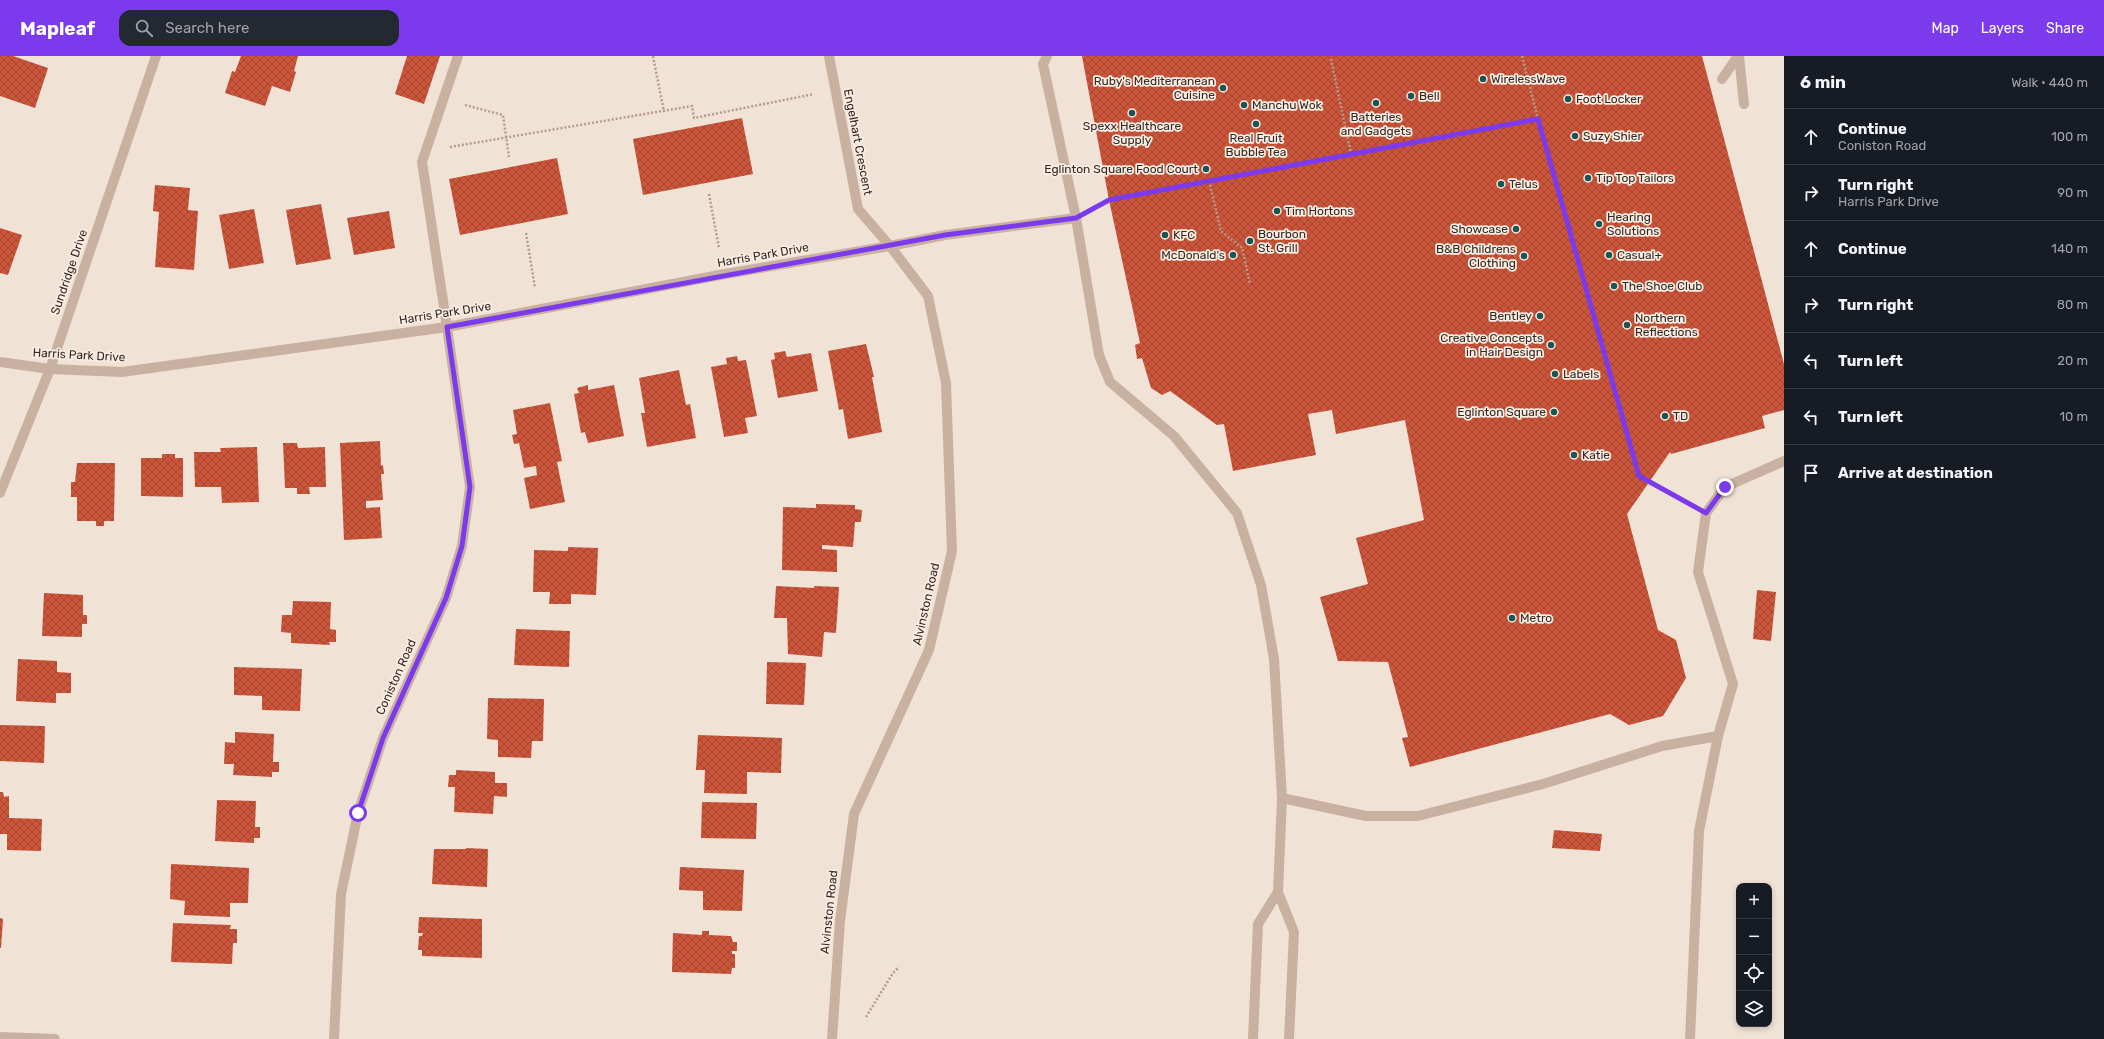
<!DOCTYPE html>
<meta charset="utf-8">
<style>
:root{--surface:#171b24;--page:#242831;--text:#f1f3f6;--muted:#9ea1a6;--line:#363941;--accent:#7c3aed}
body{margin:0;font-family:Rubik,sans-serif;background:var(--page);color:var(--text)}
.controls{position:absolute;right:12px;bottom:12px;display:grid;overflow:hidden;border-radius:8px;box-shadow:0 2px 6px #0003}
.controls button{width:36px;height:36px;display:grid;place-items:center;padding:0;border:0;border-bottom:1px solid var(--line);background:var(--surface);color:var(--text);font:20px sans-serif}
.stop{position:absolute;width:12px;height:12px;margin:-9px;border:3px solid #7c3aed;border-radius:50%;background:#fff}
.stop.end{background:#7c3aed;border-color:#fff;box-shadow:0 1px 4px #0008}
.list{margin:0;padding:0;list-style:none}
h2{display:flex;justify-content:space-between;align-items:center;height:52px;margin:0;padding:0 16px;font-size:17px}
h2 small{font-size:13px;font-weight:400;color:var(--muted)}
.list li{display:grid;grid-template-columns:26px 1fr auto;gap:12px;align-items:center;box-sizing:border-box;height:56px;padding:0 16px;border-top:1px solid var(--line)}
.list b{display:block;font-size:15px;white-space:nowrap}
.list p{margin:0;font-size:13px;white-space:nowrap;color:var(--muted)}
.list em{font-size:13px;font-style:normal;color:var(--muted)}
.icon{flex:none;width:22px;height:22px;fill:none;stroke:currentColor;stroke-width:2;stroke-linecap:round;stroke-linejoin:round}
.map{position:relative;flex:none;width:1784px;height:983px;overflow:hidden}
header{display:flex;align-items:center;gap:24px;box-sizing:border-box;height:56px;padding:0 20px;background:var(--accent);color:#fff}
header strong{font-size:19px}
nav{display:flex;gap:22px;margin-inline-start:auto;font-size:14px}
.search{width:280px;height:36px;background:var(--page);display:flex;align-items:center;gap:10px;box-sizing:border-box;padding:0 14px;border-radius:12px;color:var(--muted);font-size:15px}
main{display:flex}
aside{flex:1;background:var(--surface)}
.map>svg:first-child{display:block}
</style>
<header>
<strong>Mapleaf</strong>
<div class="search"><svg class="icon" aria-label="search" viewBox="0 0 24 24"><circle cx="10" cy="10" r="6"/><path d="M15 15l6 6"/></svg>Search here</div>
<nav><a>Map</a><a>Layers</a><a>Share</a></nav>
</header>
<main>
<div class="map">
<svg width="1784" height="983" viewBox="0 0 1784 983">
<defs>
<pattern id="building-cross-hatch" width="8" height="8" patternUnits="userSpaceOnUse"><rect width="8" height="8" fill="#ca553b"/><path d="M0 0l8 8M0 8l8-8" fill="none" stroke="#a54631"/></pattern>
</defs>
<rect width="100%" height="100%" fill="#f1e2d6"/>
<g fill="url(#building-cross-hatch)">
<polygon points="0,0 13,0 48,12 35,52 0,40"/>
<polygon points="241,0 298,0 294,15 296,16 290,36 272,30 265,50 225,37 232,15 235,16"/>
<polygon points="407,0 440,0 424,48 395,38"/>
<polygon points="1082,0 1702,0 1784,308 1784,354 1762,360 1765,372 1671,398 1670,396 1627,458 1658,574 1676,584 1686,622 1663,660 1629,669 1610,658 1410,711 1402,682 1408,681 1388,606 1338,605 1320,541 1368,528 1356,482 1424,464 1405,364 1336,378 1332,354 1308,358 1316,399 1233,415 1224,368 1217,369 1170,335 1162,339 1151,332 1142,302 1137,303 1135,289 1140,287 1109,144"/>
<polygon points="742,62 753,118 643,139 633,83"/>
<polygon points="557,102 568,158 460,179 449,123"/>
<polygon points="155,129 190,132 188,154 198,155 194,214 155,211 159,156 153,155"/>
<polygon points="321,148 331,203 296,209 286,154"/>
<polygon points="254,153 264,207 229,213 219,159"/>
<polygon points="389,155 395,192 354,199 347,162"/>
<polygon points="0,172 22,179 8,219 0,217"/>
<polygon points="866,288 874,321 872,321 882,376 848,383 843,353 839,354 828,295"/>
<polygon points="785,295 787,301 811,297 818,335 778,342 771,304 775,303 774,297"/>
<polygon points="737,300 738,305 746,304 757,360 745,362 748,377 724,381 711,311 727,308 726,302"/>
<polygon points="679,314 686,349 690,348 696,382 647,391 641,357 645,357 639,322"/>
<polygon points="588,329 588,334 614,329 624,380 588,387 585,376 581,377 574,338 579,337 577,332"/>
<polygon points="550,347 562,405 557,406 565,446 530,453 524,422 537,419 536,410 524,412 519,387 514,388 512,379 517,378 513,354"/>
<polygon points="380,385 381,410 383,409 384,418 381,418 383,444 366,445 366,452 380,451 382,482 344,484 340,387"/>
<polygon points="283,387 297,387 298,392 325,391 326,431 309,431 310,438 297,438 297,432 285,432"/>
<polygon points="257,391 259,446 222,447 221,431 195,431 194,396 221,396 220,392"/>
<polygon points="162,398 175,398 175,402 183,402 183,441 141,440 141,402 162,402"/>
<polygon points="77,407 115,407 114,465 104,465 104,470 96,470 96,465 77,465 77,441 71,441 71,426 75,426"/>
<polygon points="816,448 855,449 855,453 862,454 861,466 855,466 853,491 822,489 822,493 837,494 837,516 782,514 783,451 816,452"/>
<polygon points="568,491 598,492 596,539 571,538 571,548 549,548 550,536 533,536 534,494 568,495"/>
<polygon points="776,530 814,532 814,530 839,531 836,577 824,576 822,601 788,598 787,562 774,562"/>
<polygon points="1757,534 1776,536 1771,585 1753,583"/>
<polygon points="44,537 83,539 83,559 87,559 87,568 82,568 82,581 42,580"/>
<polygon points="293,545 331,546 330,573 336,574 336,586 329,586 330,589 291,587 291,577 281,576 282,559 292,559"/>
<polygon points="516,573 570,575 569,611 514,609"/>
<polygon points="18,603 57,605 57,616 71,617 71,637 56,637 56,647 16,645"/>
<polygon points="767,606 806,607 804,649 766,648"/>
<polygon points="234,611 302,613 300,655 262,654 262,640 234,639"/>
<polygon points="488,642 544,643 543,685 532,685 531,702 498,701 498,684 487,683"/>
<polygon points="0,669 45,670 44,707 0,705"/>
<polygon points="235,676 274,678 273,706 279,706 279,716 272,716 272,721 233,719 234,708 224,708 225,686 235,687"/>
<polygon points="698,679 782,682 781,717 747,716 747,738 704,737 705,714 696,714"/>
<polygon points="456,714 495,716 495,727 507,727 507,741 494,740 493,758 454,756 455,731 448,731 449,719 456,719"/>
<polygon points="0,736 3,736 4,741 9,740 9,762 42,763 41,795 7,794 7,778 0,778"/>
<polygon points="217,744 256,745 255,771 260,771 260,782 254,782 254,787 215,785"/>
<polygon points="702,746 757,747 756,783 701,782"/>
<polygon points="1554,774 1602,778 1600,795 1552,792"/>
<polygon points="466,792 488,793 487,831 432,828 434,793 466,793"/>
<polygon points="171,808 249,812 248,847 230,847 230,861 184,859 185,845 170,843"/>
<polygon points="680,811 744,814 742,855 703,854 703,835 679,834"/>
<polygon points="419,861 482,863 482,902 422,900 422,894 418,894 419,880 422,880 423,877 418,877"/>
<polygon points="0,862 3,863 1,892 0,892"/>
<polygon points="173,867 231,869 230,873 237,873 237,887 233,887 232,908 171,906"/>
<polygon points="702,875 709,875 709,879 731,880 733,886 737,886 737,895 732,895 732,898 735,898 735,912 732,912 731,918 672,916 673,877 702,879"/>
</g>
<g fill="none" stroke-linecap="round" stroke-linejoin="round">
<g stroke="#b59b8c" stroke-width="2.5" stroke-dasharray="2 2" stroke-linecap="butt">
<polyline points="653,0 664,56"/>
<polyline points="1522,0 1538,63 1639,420 1687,447"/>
<polyline points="1331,3 1351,98"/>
<polyline points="465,49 503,59 509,101"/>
<polyline points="450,91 692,50 694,62 814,38"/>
<polyline points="1209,125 1221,175 1242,192 1250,228"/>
<polyline points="709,138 719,192"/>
<polyline points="1095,151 1109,144 1538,63"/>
<polyline points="526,177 535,232"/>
<polyline points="866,961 893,917 899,911"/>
</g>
<g stroke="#c9b1a2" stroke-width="10">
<polyline points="1047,0 1043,8 1076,162 1099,299 1110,326 1174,380 1237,457 1261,529 1274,603 1282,742 1278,836 1294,876 1289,983"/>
<polyline points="1739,0 1744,48"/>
<polyline points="1722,23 1738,0"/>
<polyline points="890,190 945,179 1076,162"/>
<polyline points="447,271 422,106 458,0"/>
<polyline points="1282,742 1366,760 1418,760 1543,728 1662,690 1718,680"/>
<polyline points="1253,983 1258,868 1278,836"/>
<polyline points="1690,983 1699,775 1718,680 1733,628 1698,516 1706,457 1725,431 1784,405"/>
</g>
<g stroke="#c9b1a2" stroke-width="10">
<polyline points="829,0 858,153 890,190 928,240 946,327 952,495 929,594 854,758 840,865 832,983"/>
<polyline points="0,306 50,313 122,316 447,271 725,218 890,190"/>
<polyline points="0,437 50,313 156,0"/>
<polyline points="334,983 341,838 358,757 383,682 446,542 462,490 470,431 447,271"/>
</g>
<polyline stroke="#c9b1a2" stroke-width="10" points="0,981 55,983"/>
</g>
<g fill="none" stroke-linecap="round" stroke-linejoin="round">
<polyline stroke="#7c3aed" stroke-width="5" points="358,757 383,682 446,542 462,490 470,431 447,271 945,179 1076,162 1109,144 1538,63 1639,420 1706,457 1725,431"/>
</g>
<g fill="#195555" stroke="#f9ede2" stroke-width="1.5">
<circle cx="1483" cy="23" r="4"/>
<circle cx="1223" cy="32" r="4"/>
<circle cx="1411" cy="40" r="4"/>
<circle cx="1568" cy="43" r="4"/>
<circle cx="1376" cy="47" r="4"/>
<circle cx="1244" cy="49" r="4"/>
<circle cx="1132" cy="57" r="4"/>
<circle cx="1256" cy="68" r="4"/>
<circle cx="1575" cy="80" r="4"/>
<circle cx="1206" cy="113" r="4"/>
<circle cx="1588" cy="122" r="4"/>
<circle cx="1501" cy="128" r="4"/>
<circle cx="1277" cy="155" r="4"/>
<circle cx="1599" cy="168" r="4"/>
<circle cx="1516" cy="173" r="4"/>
<circle cx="1165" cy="179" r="4"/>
<circle cx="1250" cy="185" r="4"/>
<circle cx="1233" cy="199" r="4"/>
<circle cx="1609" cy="199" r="4"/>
<circle cx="1524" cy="200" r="4"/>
<circle cx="1614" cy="230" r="4"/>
<circle cx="1540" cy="260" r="4"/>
<circle cx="1627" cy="269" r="4"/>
<circle cx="1551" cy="289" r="4"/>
<circle cx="1555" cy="318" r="4"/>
<circle cx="1554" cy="356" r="4"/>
<circle cx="1665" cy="360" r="4"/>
<circle cx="1574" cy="399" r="4"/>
<circle cx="1512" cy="562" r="4"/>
</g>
<g text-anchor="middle" stroke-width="3.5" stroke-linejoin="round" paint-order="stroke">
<g font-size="12" fill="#332824" stroke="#f9ede2" text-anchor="start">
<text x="1491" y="27">WirelessWave</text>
<text x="1215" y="29" text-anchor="end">Ruby's Mediterranean<tspan x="1215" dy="14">Cuisine</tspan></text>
<text x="1419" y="44">Bell</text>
<text x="1576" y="47">Foot Locker</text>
<text x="1252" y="53">Manchu Wok</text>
<text x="1376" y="65" text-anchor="middle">Batteries<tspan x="1376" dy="14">and Gadgets</tspan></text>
<text x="1132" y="74" text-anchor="middle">Spexx Healthcare<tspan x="1132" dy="14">Supply</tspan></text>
<text x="1583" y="84">Suzy Shier</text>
<text x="1256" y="86" text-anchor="middle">Real Fruit<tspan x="1256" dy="14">Bubble Tea</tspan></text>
<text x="1198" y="117" text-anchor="end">Eglinton Square Food Court</text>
<text x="1596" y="126">Tip Top Tailors</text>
<text x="1509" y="132">Telus</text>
<text x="1285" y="159">Tim Hortons</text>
<text x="1607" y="165">Hearing<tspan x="1607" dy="14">Solutions</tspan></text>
<text x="1508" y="177" text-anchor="end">Showcase</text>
<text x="1258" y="182">Bourbon<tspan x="1258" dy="14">St. Grill</tspan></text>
<text x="1173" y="183">KFC</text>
<text x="1516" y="197" text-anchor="end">B&amp;B Childrens<tspan x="1516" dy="14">Clothing</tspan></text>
<text x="1225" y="203" text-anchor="end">McDonald's</text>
<text x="1617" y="203">Casual+</text>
<text x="1622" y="234">The Shoe Club</text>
<text x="1532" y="264" text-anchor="end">Bentley</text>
<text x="1635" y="266">Northern<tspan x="1635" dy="14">Reflections</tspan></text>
<text x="1543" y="286" text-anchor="end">Creative Concepts<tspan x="1543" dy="14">in Hair Design</tspan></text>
<text x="1563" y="322">Labels</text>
<text x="1546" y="360" text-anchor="end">Eglinton Square</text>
<text x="1673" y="364">TD</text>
<text x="1582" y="403">Katie</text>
<text x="1520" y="566">Metro</text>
</g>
<g font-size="12" fill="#332824" stroke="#f9ede2">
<text transform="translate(858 86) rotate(79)" y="4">Engelhart Crescent</text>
<text transform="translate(763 199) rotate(-10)" y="4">Harris Park Drive</text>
<text transform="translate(69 216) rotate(-71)" y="4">Sundridge Drive</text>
<text transform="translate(445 257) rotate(-9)" y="4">Harris Park Drive</text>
<text transform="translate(79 299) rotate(3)" y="4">Harris Park Drive</text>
<text transform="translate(926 548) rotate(-77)" y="4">Alvinston Road</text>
<text transform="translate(396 621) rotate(-66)" y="4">Coniston Road</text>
<text transform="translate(829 856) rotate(-84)" y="4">Alvinston Road</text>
</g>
</g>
</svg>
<div class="controls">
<button>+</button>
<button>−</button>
<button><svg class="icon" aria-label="locate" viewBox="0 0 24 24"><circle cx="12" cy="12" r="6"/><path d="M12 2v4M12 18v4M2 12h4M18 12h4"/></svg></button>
<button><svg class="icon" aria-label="layers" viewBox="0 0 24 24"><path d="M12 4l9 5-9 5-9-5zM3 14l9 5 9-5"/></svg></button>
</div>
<div class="stop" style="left:358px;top:757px"></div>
<div class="stop end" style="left:1725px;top:431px"></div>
</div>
<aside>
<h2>6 min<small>Walk · 440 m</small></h2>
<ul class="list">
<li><svg class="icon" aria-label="ahead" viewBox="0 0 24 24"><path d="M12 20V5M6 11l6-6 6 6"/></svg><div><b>Continue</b><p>Coniston Road</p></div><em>100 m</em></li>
<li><svg class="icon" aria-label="right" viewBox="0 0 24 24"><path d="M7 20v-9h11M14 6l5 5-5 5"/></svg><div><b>Turn right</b><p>Harris Park Drive</p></div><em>90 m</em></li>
<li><svg class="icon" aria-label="ahead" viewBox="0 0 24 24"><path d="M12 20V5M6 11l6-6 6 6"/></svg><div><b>Continue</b></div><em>140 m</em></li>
<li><svg class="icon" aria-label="right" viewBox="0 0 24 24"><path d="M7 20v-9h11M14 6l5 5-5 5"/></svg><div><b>Turn right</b></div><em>80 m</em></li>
<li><svg class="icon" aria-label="left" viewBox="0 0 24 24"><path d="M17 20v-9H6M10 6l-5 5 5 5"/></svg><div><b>Turn left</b></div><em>20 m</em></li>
<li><svg class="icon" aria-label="left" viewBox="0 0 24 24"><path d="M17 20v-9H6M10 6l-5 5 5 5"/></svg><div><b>Turn left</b></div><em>10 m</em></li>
<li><svg class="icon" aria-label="arrive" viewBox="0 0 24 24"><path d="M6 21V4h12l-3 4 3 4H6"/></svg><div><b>Arrive at destination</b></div></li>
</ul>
</aside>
</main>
